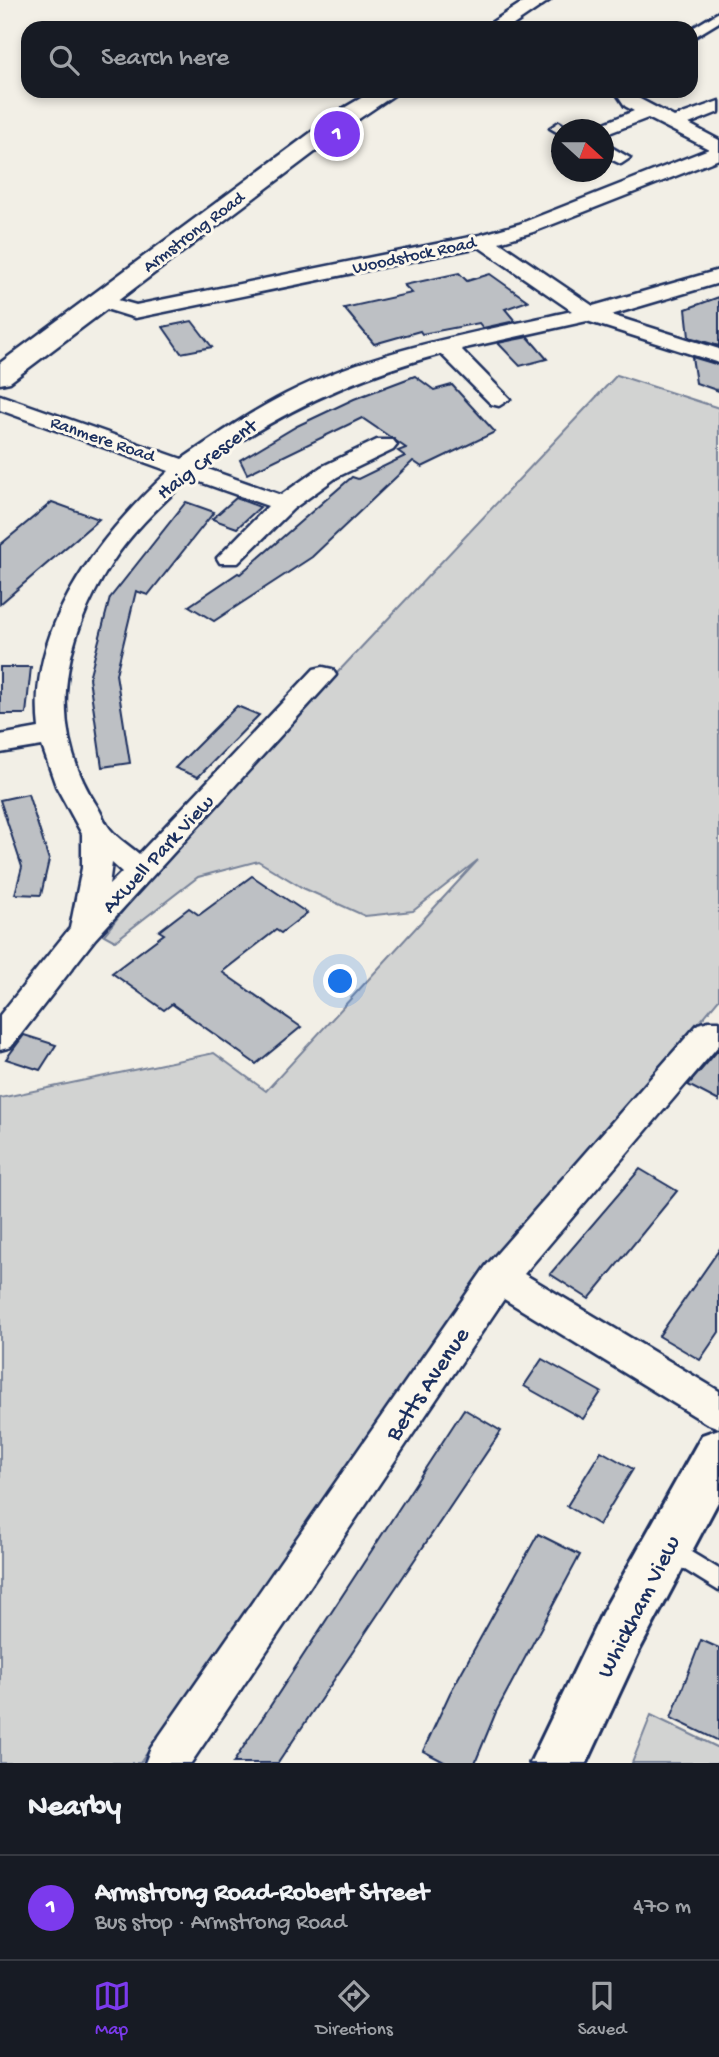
<!DOCTYPE html>
<meta charset="utf-8">
<style>
:root{--surface:#171b24;--page:#242831;--text:#f1f3f6;--muted:#9ea1a6;--line:#363941;--accent:#7c3aed}
body{margin:0;font-family:"Gochi Hand",sans-serif;background:var(--page);color:var(--text)}
.compass{position:absolute;left:551px;top:119px;width:63px;height:63px;border-radius:50%;background:var(--surface);box-shadow:0 4px 10px #0003;rotate:111deg}
.you{position:absolute;left:341px;top:982px;width:24px;height:24px;margin:-18px;border:5px solid #fff;border-radius:50%;background:#1a73e8;box-shadow:0 0 0 10px #1a73e833}
.badge{display:grid;place-items:center;width:46px;height:46px;border-radius:50%;background:var(--accent);color:#fff;font-size:23px;font-weight:700}
.pin{position:absolute;translate:-50% -50%;border:4px solid #fff;box-shadow:0 2px 7px #0006}
.list{margin:0;padding:0;list-style:none}
h2{display:flex;justify-content:space-between;align-items:center;height:91px;margin:0;padding:0 28px;font-size:30px}
h2 small{font-size:23px;font-weight:400;color:var(--muted)}
.list li{display:grid;grid-template-columns:46px 1fr auto;gap:21px;align-items:center;box-sizing:border-box;height:105px;padding:0 28px;border-top:2px solid var(--line)}
.list b{display:block;font-size:26px;white-space:nowrap}
.list p{margin:0;font-size:23px;white-space:nowrap;color:var(--muted)}
.list em{font-size:23px;font-style:normal;color:var(--muted)}
.icon{flex:none;width:38px;height:38px;fill:none;stroke:currentColor;stroke-width:2;stroke-linecap:round;stroke-linejoin:round}
.map{position:relative;flex:none;width:719px;height:1763px;overflow:hidden}
.search{position:absolute;background:var(--surface);box-shadow:0 4px 10px #0003;left:21px;right:21px;top:21px;height:77px;display:flex;align-items:center;gap:18px;box-sizing:border-box;padding:0 24px;border-radius:21px;color:var(--muted);font-size:26px}
.sheet{height:196px;background:var(--surface)}
nav{display:flex;justify-content:space-around;align-items:center;box-sizing:border-box;height:98px;border-top:2px solid var(--line);background:var(--surface);font-size:19px;color:var(--muted)}
nav a{display:grid;justify-items:center;gap:4px}
nav .on{color:var(--accent)}
.map>svg:first-child{display:block}
</style>
<div class="map">
<svg width="719" height="1763" viewBox="0 0 719 1763">
<rect width="100%" height="100%" fill="#f2efe6"/>
<filter id="ink" filterUnits="userSpaceOnUse"><feTurbulence type="fractalNoise" baseFrequency=".0143" numOctaves="2"/><feDisplacementMap in="SourceGraphic" scale="14" xChannelSelector="R" yChannelSelector="G"/><feConvolveMatrix kernelMatrix="1 2 1 2 8 2 1 2 1" color-interpolation-filters="sRGB"/></filter>
<g filter="url(#ink)">
<g fill="#d2d3d2" stroke="#768198" stroke-width="2">
<polygon points="617,375 719,408 719,999 494,1268 140,1763 0,1763 0,1098 214,1053 266,1091 478,860 413,911 365,916 303,888 258,861 198,877 115,941 104,935 154,872 338,672"/>
<polygon points="651,1715 719,1748 719,1763 632,1763"/>
</g>
<g fill="#bdc0c4" stroke="#1b2f5e" stroke-width="2">
<polygon points="459,273 467,281 490,274 528,301 505,309 515,321 483,328 479,323 422,334 420,331 374,344 344,308 412,293 404,285"/>
<polygon points="719,297 719,346 689,337 686,309"/>
<polygon points="192,321 212,347 181,353 163,327"/>
<polygon points="528,337 547,359 520,366 498,343"/>
<polygon points="692,357 719,365 719,391 696,383"/>
<polygon points="415,376 434,390 452,385 495,432 422,467 413,461 312,557 214,621 189,606 238,573 240,574 352,477 358,479 405,456 398,451 406,448 362,418 247,474 240,460 297,426 354,399"/>
<polygon points="236,498 260,507 237,528 212,519"/>
<polygon points="52,502 99,519 0,604 0,545"/>
<polygon points="186,502 214,512 148,595 136,591 116,674 130,763 102,767 89,678 110,598"/>
<polygon points="0,667 31,667 26,714 0,714"/>
<polygon points="237,706 259,715 198,777 175,768"/>
<polygon points="28,794 49,860 41,895 15,894 22,867 0,800"/>
<polygon points="252,876 307,913 281,933 276,930 222,972 301,1027 256,1064 172,1004 164,1010 112,973 164,934 159,931 189,908 199,915"/>
<polygon points="24,1035 56,1045 40,1070 6,1059"/>
<polygon points="719,1049 719,1101 688,1085"/>
<polygon points="640,1169 677,1191 589,1299 550,1274"/>
<polygon points="719,1250 719,1332 700,1360 659,1336"/>
<polygon points="542,1359 601,1392 583,1419 524,1386"/>
<polygon points="464,1409 501,1431 278,1763 233,1763"/>
<polygon points="601,1451 633,1469 599,1525 567,1506"/>
<polygon points="538,1534 580,1555 496,1712 475,1763 446,1763 423,1751 450,1693"/>
<polygon points="701,1640 719,1648 719,1741 671,1718"/>
</g>
<g fill="none" stroke-linecap="round" stroke-linejoin="round">
<defs>
<polygon id="service" points="671,1540 719,1569 719,1591 664,1557 660,1550 664,1543"/>
<polygon id="pedestrian" points="719,12 719,22 691,39 691,29"/>
<g id="minor">
<path d="M615,91h18l5,7 36,19 45,-16v11l-30,12 30,16v19l-186,73 -34,10 94,64 126,-36v13l-108,32 108,34v14l-132,-42 -126,28 49,50 -11,7 -8,-2 -50,-50c-88,23 -165,60 -239,113l79,28 40,-28 56,-27h16l4,5 -4,5 -56,27 -44,32 -55,54h-18l-3,-5 51,-52 -79,-28c-27,26 -55,51 -76,83 -50,77 -68,165 -16,245 5,8 8,17 13,23 8,10 20,17 29,25l175,-185 9,-2 9,2 4,6 -241,264 -84,108 -11,3v-35l70,-87 12,-60v-34l-26,-48 -14,-40 -42,7v-18l39,-7c-12,-101 60,-192 130,-257l-169,-61v-15l182,64c34,-23 67,-46 104,-65 89,-45 189,-61 286,-83l-93,-64 -344,71 -42,-13 -4,-4 11,-6 36,10 344,-70 39,-11 190,-75 -61,-31 -44,17v-5h-9l2,-4 37,-15 -9,-5zM112,863l10,9 -13,13z"/>
<polygon points="559,122 571,130 562,130 562,135 550,128"/>
<polygon points="604,143 630,158 621,164 604,156"/>
<polygon points="709,1021 719,1021 719,1045 524,1274 719,1391 719,1428 706,1423 504,1299 191,1763 145,1763 151,1748 486,1266 698,1024"/>
</g>
<g id="tertiary">
<polygon points="526,0 550,0 509,28 483,28"/>
<polygon points="373,91 400,91 360,118 10,382 0,384 0,363 344,108"/>
</g>
<polygon id="secondary" points="719,1429 719,1500 640,1649 587,1763 530,1763 602,1613 702,1435"/>
</defs>
<use href="#service" stroke="#1b2f5e" stroke-width="5"/>
<use href="#pedestrian" stroke="#1b2f5e" stroke-width="5"/>
<use href="#minor" stroke="#1b2f5e" stroke-width="5"/>
<use href="#tertiary" stroke="#1b2f5e" stroke-width="5"/>
<use href="#secondary" stroke="#1b2f5e" stroke-width="6"/>
<use href="#service" fill="#fbf7ec" fill-rule="evenodd"/>
<use href="#pedestrian" fill="#fbf7ec" fill-rule="evenodd"/>
<use href="#minor" fill="#fbf7ec" fill-rule="evenodd"/>
<use href="#tertiary" fill="#fbf7ec" fill-rule="evenodd"/>
<use href="#secondary" fill="#fbf7ec" fill-rule="evenodd"/>
</g>
</g>
<g text-anchor="middle" stroke-width="6" stroke-linejoin="round" paint-order="stroke">
<g font-size="18" fill="#1b2f5e" stroke="#fbf7ec">
<text transform="translate(193 231) rotate(-37)" y="6">Armstrong Road</text>
<text transform="translate(414 254) rotate(-12)" y="6">Woodstock Road</text>
<text transform="translate(103 438) rotate(19)" y="6">Ranmere Road</text>
</g>
<g font-size="21" fill="#1b2f5e" stroke="#fbf7ec">
<text transform="translate(206 458) rotate(-37)" y="7">Haig Crescent</text>
<text transform="translate(157 853) rotate(-47)" y="7">Axwell Park View</text>
</g>
<g font-size="24" fill="#1b2f5e" stroke="#fbf7ec">
<text transform="translate(426 1383) rotate(-56)" y="8">Betts Avenue</text>
<text transform="translate(637 1606) rotate(-63)" y="8">Whickham View</text>
</g>
</g>
</svg>
<svg class="compass" viewBox="-18 -18 36 36"><path d="M0-13l5 13h-10z" fill="#e53935"/><path d="M0 13l5-13h-10z" fill="#9ea1a6"/></svg>
<div class="you"></div>
<div class="pin badge" style="left:337px;top:134px">1</div>
<div class="search"><svg class="icon" aria-label="search" viewBox="0 0 24 24"><circle cx="10" cy="10" r="6"/><path d="M15 15l6 6"/></svg>Search here</div>
</div>
<section class="sheet">
<h2>Nearby<small></small></h2>
<ul class="list">
<li><span class="badge">1</span><div><b>Armstrong Road-Robert Street</b><p>Bus stop · Armstrong Road</p></div><em>470 m</em></li>
</ul>
</section>
<nav>
<a class="on"><svg class="icon" aria-label="map" viewBox="0 0 24 24"><path d="M3 6l6-2 6 2 6-2v14l-6 2-6-2-6 2zM9 4v14M15 6v14"/></svg>Map</a>
<a><svg class="icon" aria-label="directions" viewBox="0 0 24 24"><path d="M12 3l9 9-9 9-9-9zM9 14v-3h6M13 9l2 2-2 2"/></svg>Directions</a>
<a><svg class="icon" aria-label="saved" viewBox="0 0 24 24"><path d="M7 4h10v16l-5-4-5 4z"/></svg>Saved</a>
</nav>
